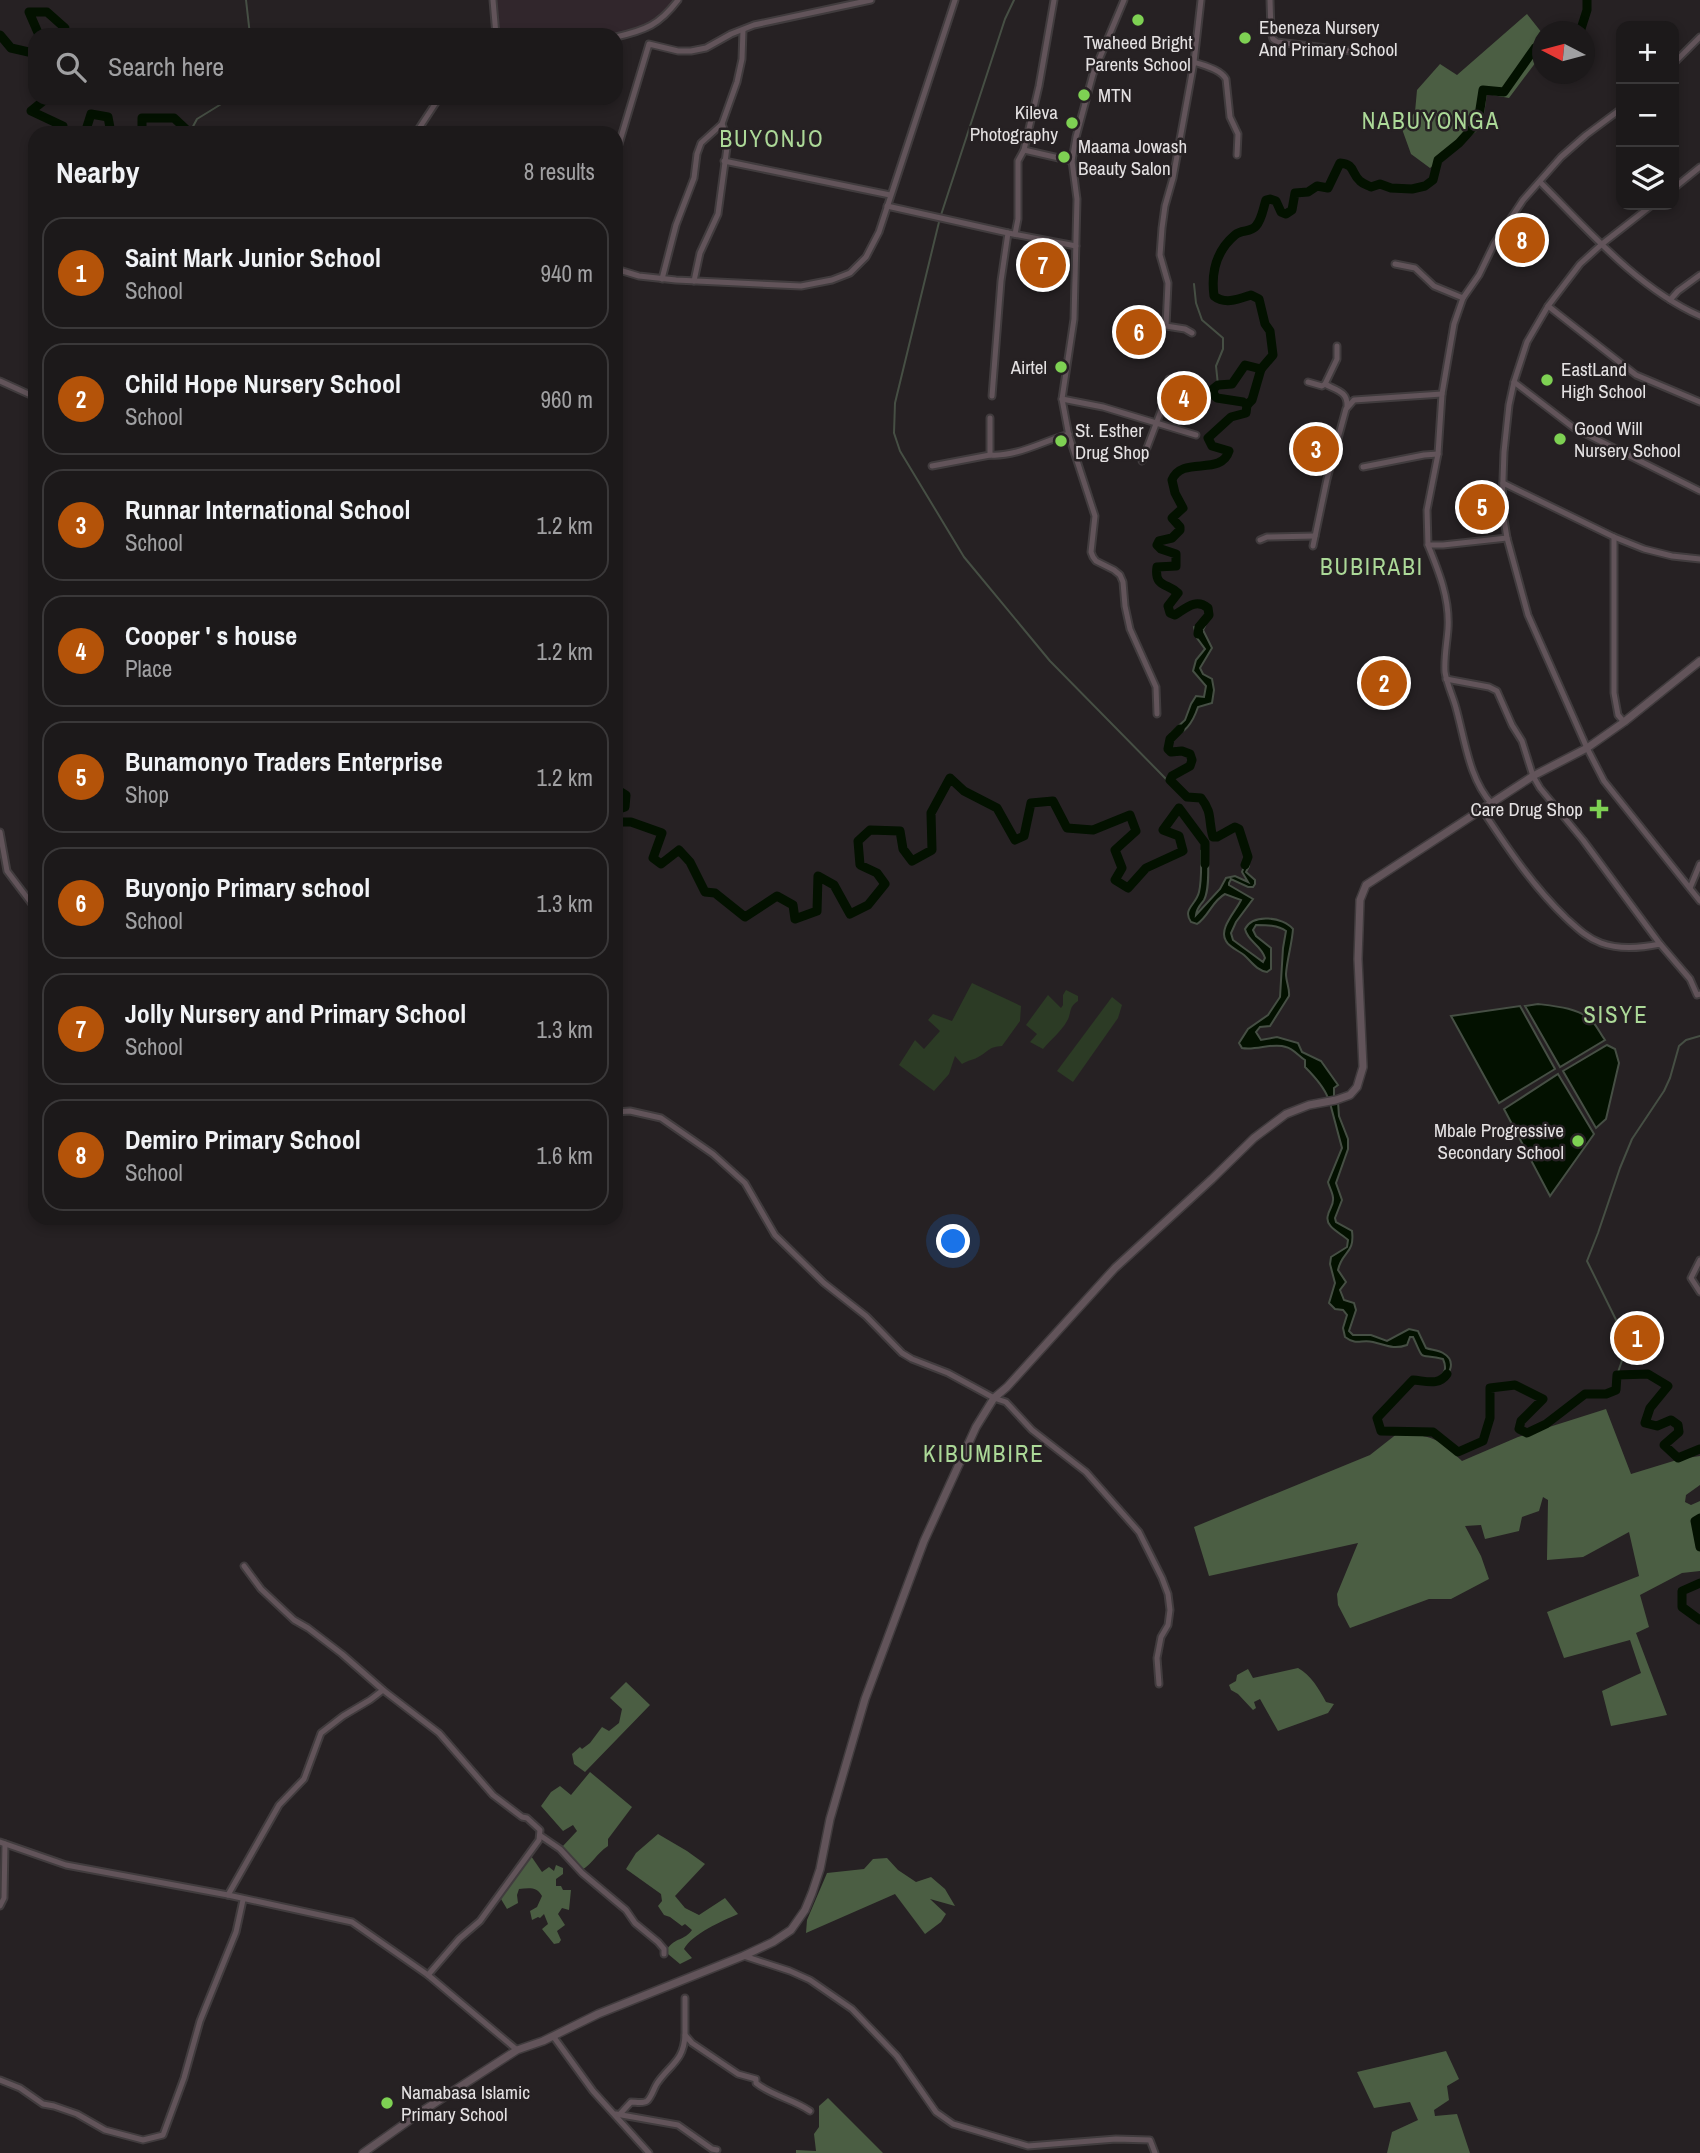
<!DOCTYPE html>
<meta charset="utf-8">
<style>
:root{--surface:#1c191a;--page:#252223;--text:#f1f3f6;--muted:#a0a0a2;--line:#3a3839;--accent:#b45309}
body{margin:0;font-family:"Archivo Narrow",sans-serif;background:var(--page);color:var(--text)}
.controls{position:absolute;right:21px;top:21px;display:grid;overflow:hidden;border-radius:14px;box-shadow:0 4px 10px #0003}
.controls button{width:63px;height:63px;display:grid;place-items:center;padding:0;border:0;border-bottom:2px solid var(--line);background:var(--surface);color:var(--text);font:35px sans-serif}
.compass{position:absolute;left:1532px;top:21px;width:63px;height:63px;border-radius:50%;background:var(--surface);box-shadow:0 4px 10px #0003;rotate:276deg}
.you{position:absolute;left:954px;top:1242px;width:24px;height:24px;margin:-18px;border:5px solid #fff;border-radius:50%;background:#1a73e8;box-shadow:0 0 0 10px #1a73e833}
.badge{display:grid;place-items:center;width:46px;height:46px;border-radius:50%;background:var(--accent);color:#fff;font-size:23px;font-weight:700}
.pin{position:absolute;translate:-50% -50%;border:4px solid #fff;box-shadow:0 2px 7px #0006}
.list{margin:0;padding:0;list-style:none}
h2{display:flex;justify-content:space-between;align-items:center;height:91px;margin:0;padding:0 28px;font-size:30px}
h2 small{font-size:23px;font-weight:400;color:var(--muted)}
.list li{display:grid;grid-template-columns:46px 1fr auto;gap:21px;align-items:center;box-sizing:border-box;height:112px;margin:0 14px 14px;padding:0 14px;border:2px solid var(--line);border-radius:21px}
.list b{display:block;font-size:26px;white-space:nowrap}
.list p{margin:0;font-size:23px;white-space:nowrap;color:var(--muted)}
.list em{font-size:23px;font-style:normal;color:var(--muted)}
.icon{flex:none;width:38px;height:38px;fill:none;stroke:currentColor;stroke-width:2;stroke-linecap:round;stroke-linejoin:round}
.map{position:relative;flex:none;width:1700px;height:2153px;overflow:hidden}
.search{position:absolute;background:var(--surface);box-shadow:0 4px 10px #0003;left:28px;top:28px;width:595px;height:77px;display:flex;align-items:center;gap:18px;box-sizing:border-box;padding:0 24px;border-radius:21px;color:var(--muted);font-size:26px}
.panel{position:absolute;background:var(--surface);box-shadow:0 4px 10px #0003;left:28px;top:126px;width:595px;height:1099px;border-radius:21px}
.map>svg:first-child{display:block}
</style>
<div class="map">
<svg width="1700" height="2153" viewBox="0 0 1700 2153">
<rect width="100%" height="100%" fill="#262123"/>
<polygon fill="#31262c" points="496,0 677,0 652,24 613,35 497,35"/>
<g fill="#2c3b25">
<path d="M972,983l49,23 -1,15 -18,25c-13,1 -12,4 -22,10 -6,4 -12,4 -18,8l-7,-8 -6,18 -15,17 -35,-26 16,-25 9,9 16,-18 -12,-11 5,-6 19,7z"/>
<path d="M1066,990l12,6v5c-10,6 -6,12 -11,20 -6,11 -16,18 -24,28l-13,-7 7,-8 -11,-9 22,-30 13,13 2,-3v-10z"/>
<polygon points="1112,997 1122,1005 1118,1018 1073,1082 1057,1071"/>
</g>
<g fill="#4b5e43">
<polygon points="1527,14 1542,33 1542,54 1509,98 1487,94 1482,127 1430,168 1411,154 1402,129 1415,112 1417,90 1440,64 1457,75"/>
<path d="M1606,1409l25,65 49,-15 20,-3v29l-14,10 -1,7 6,3 9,-4v70l-18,2 -42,22 9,32 -13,6 31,82 -56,11 -9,-35 39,-18 -11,-33 -66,18 -17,-46 92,-36 -10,-44 -46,25 -36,3 1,-60 -5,-3 -4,14 -17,6 -3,14 -34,8 -4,-14 -16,1 16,30 8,23 -38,20h-22l-79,29 -12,-23 -1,-11 21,-51 -149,33 -15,-49 176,-72 28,-22c37,4 37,3 64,28l56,-24z"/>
<path d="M1298,1668c13,7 21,21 28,34l8,2 -6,9 -50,18 -18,-32 -6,3 2,6 -3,2 -15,-16 -7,-4 -2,-5 7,-4 1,-6 11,-6 5,9z"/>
<polygon points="626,1682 650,1705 585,1772 574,1764 572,1754 580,1747 582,1749 590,1743 602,1727 609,1731 619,1723 622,1709 610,1698"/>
<path d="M590,1772l42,35 -24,32v7c-12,8 -15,17 -26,24l-20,-23 15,-16 -4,-6 -10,6 -22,-25 10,-14 9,-6 11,9z"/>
<path d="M658,1834l29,17 18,13 -30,32 10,12 14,7 26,-17 13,16c-16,7 -46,20 -54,35l8,9 -12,6 -12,-10 -1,-5c9,-12 17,-8 25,-19l-7,-6 -3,2 -12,-9 -6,-2 -6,-9 4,-5 -1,-7 -35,-25 10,-16z"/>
<path d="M531,1856l11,16 7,-5 5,4 2,-6 7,3v6l-7,5v7h5l2,4h8l-2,20 -7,-2 -4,6 7,11 -8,6 4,9 -2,3 -5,1 -12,-15 6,-5 -4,-10 -4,4 -2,-1 -6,3 -2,-9 7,-4 5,-11c-5,-10 -14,-8 -23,-7l-2,6 1,8 -11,6 -9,-15 24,-33z"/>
<polygon points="887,1858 898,1870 916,1882 931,1877 945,1889 955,1906 930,1899 946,1914 941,1922 925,1934 895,1894 806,1933 807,1920 827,1873 864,1869 873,1859"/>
<polygon points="1446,2051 1459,2079 1447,2086 1449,2100 1434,2110 1435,2116 1457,2114 1470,2153 1387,2153 1392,2132 1418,2120 1410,2102 1374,2108 1357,2072"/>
<polygon points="828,2098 883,2153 796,2153 796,2150 816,2151 814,2134 819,2127 819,2106"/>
</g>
<g fill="#031100" stroke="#464f44" stroke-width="2">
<path d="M1199,625l6,1 -2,4 9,18 -12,20 3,6 9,5 2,11 -2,13 -14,4c-4,12 -11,26 -25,29l-2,-3 14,-13 6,-16 5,-8 8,1 2,-11 -13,-15 3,-11 9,-11 -8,-11 -3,-11z"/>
<path d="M1201,851l7,1c0,13 2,37 -4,48 -4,6 -7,7 -8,15l24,-26 6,-11 9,-2 13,6 -6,-10 6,-15 1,9 -3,6 9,8v4l-2,3h-5l-17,-8 -2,4v2l24,14 -17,23 -5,11 2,7 30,22 2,-4c-4,-13 -17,-16 -20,-29 8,-16 38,-12 48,0 -1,15 -6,30 -7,45 0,8 4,15 3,22l-19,30 -10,1 -4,5 5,8 16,-3 21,6 4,9 19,9 17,24 -4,3v9l-6,1c-4,-11 -15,-23 -23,-31v-7c-7,-4 -11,-11 -19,-13 -13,-5 -30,4 -44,1l-3,-5 9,-14 20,-14 12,-18 3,-49 3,-17c-8,-6 -20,-6 -30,-6l-3,5 3,6 15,12v21l-4,3c-11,-2 -15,-10 -23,-17 -5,-4 -15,-8 -18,-14 -8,-12 10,-30 15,-41l-16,-6c-13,7 -16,22 -28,30l-6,-2c-9,-13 5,-17 8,-30 3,-13 2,-27 2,-41z"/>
<path d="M1538,1004c17,2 41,4 54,17 5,5 9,14 13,19l-45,27 -35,-61z"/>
<polygon points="1520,1006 1555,1069 1499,1103 1451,1016"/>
<polygon points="1607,1045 1615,1049 1619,1063 1606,1119 1596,1128 1563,1071"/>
<polygon points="1558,1074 1594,1134 1550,1196 1504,1109"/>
<path d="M1338,1102l1,14 9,23v10l-12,34 6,17 -7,18 1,4 16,9c3,23 -10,20 -14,39l8,12 -6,8 4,10 10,3 2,7 -7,21 4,4h18l16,6 22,-12 9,2 8,17c5,2 12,2 17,5 14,8 7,21 -2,29l-2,-3c6,-7 8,-11 4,-20 -27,-6 -18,3 -30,-22h-3l-3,8c-14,5 -21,0 -34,-3 -12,-3 -16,4 -28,-5l-2,-9 4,-13 -4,-5 -8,-1 -6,-6 6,-20 -5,-19 1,-7 16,-10 1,-7c-7,-7 -24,-13 -20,-25 1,-6 6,-10 5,-17 0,-5 -4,-11 -5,-16l14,-34 -12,-45z"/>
</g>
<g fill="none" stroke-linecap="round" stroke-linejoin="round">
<g stroke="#464f44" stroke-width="2">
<polyline points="246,0 250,35"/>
<polyline points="190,132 197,119 231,98"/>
<polyline points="941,215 1005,19 1014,0"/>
<polyline points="939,222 895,403 894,433 900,451 964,557 1050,661 1168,781 1170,780"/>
<polyline points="1194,284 1196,303 1202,320 1223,338 1223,349 1216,366 1218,385"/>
<polyline points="1617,1375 1626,1349 1622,1332 1587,1261 1598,1233 1620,1168 1632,1139 1664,1091 1670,1078 1679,1046 1686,1040 1700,1036"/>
</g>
<g stroke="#031100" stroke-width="9">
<polyline points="1580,32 1587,10 1587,0"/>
<polyline points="0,35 11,48 33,53 35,49"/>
<polyline points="39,35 29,12 47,12 65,28 64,35"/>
<polyline points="47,98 31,111 63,126 62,133"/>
<polyline points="85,133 91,114 108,117 111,133"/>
<polyline points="142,133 142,118 174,118 190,133"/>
<polyline points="1247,405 1252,400 1261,369"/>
<path d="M1198,634l1,-7 10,-12 -1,-7c-12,-10 -22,0 -33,7l-5,-2 -2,-7 10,-13c-11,-10 -24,-6 -21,-26l19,-1v-12l-15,-5 -4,-4 2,-4 13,-3 8,-8v-3l-8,-9 11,-10 -8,-15 -3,-13c10,-25 49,-3 57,-29l-17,-5 -4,-8 23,-21 15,-4 1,-8 -4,-3 -26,-4 -3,-3 -1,-6 5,-4 14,-1 13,-19 16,4 12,-14 -3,-24 -5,-7 -6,-25 -8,-4c-12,4 -26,10 -37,1 -3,-23 2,-45 21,-61 7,-6 15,-2 21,-9 6,-7 7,-17 10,-26l4,-1 6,2 5,11 5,2 6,-4 3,-17 13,-1 9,-6 11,2 12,-25c15,1 11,10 20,18 3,3 7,4 11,6l9,-3 11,4 21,1 13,-3 8,-6 5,-20 21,-17 19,-21 5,-32 21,2 31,-44 7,-4"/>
<path d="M1180,729l-10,10 -2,10 3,3 11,-1 8,3 2,6 -2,6 -18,10 -2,4 17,17 14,1c12,15 7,23 12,39h4l18,-10 4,2 9,28 -3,8"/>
<polyline points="616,789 626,795 625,807 616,810"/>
<polyline points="616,822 631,822 662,833 653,858 661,864 679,850 690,862 705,892 715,893 745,917 777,896 793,905 795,919 817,911 818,876 834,885 850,914 868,905 885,884 877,873 860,865 858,841 870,830 900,831 903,849 912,861 932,850 931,813 950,778 964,791 997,808 1015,840 1024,836 1031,803 1053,801 1067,828 1093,830 1130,815 1136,831 1115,850 1122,868 1115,880 1128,888 1146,868 1183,851 1179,836 1163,830 1179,808 1205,843 1205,864"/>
<path d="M1447,1374c-8,12 -21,7 -34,6l-36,38 4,13 52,1 25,20 25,-11 7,-23v-30l25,-3 28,14 -22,22 -2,8 8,4 19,-9 39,-30h21l10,-4 1,-15 31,-1 20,12 -18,22 -5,15 12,3 14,-6 7,5 1,7 -15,13 14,13 22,-9"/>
<polyline points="1700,1518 1695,1521 1700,1547"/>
<polyline points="1700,1583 1682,1591 1682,1607 1700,1620"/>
</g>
<defs>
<g id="minor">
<polyline points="493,0 496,35"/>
<polyline points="1124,0 1093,74 1076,137 1072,161 1077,199 1074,319 1062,399 1069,436 1095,516 1091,552 1093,557 1096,561 1114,570 1120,575 1123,582 1125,606 1130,629 1156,687 1157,714"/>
<polyline points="1270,0 1271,32 1273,39 1277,42 1351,51"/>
<path d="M616,37c30,-7 43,-12 62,-37"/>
<path d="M1194,62c11,4 26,7 32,17l4,38 8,17 -1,21"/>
<polyline points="1674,63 1700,37"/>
<polyline points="416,133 439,98"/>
<polyline points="1024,150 1072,161"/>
<polyline points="616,154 649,44 678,51 691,51 706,48 731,34 754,25 871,0"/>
<polyline points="724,161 890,195"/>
<path d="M1540,182c48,48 97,106 160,134"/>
<polyline points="1674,188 1700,167"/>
<polyline points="1652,205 1602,244 1580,264 1548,306 1527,342 1514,382 1509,405 1504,452 1502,507 1507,538 1528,615 1587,748 1604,781 1700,901"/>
<polyline points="887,206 1008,233 1076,246"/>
<polyline points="1015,234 1018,219 1018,161 1024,150 1039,86 1054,0"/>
<polyline points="1395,264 1415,268 1434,286 1463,298"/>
<polyline points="616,269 639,276 676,280 801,286 832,280 850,273 866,257 879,232 955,0"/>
<polyline points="662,279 676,225 694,178 697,154 701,143 722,124"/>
<polyline points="694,281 700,253 718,214 728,140 722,124 737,82 742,59 743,30"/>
<polyline points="1670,300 1678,291 1700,275"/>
<polyline points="1548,306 1636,375 1700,402"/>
<polyline points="1192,333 1185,329 1166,326 1168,283 1160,255 1162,228 1165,206 1173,178 1194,62 1201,0"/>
<polyline points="0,381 35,397"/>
<path d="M1308,382l14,4 3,-2c10,6 23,7 22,22"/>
<polyline points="1514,382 1574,428 1700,491"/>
<polyline points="1325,384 1337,359 1337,346"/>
<polyline points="992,396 1001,281 1008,233"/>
<polyline points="1062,399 1103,407 1196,435"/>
<path d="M990,455c27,2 53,-14 79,-21"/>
<polyline points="1142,461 1164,403 1169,379"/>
<polyline points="932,466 990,455 990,418"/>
<polyline points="1363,467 1424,455 1438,454"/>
<polyline points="1503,483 1614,537 1644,549 1672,556 1700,559"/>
<polyline points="1614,537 1614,693 1618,715 1624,722"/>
<polyline points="1507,538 1443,545 1428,545 1427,510 1438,454 1442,394 1454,324 1463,298 1479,275 1494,244 1523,200 1561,157 1586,135 1621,109"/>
<polyline points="1260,540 1267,537 1315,536"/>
<path d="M1428,545c11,27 22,54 20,84 -1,14 -4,28 -3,43 2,13 8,24 11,36 9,32 13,71 36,96"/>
<polyline points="1313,546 1327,479 1346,409 1354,400 1442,394"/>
<polyline points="1446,679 1489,687 1497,691 1512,725 1522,741 1533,776 1540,788 1583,840 1660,944"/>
<path d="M1483,811c25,38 50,75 83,107 11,10 21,20 35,25 19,7 40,5 59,1l30,35 7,16 3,-1"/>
<polyline points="0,832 7,871 35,908"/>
<polyline points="1690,888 1700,864"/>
<polyline points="616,1112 630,1111 661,1118 713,1154 745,1183 775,1235 824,1283 866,1316 902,1353 912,1359 948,1373 994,1398 1006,1402 1032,1430 1086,1472 1139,1532 1162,1578 1168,1594 1170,1610 1168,1625 1161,1637 1157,1658 1159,1684"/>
<polyline points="1700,1260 1691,1278 1700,1292"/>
<polyline points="244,1566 261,1589 294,1620 308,1628 342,1654 383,1690"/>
<polyline points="541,1836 560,1849 582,1873 626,1910 635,1923 658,1942 664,1949 664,1954"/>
<polyline points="0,1842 66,1865 228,1895 352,1922 428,1975 517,2050"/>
<polyline points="228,1895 279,1805 304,1779 321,1733 343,1716 370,1700 383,1690 439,1733 493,1795 522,1817 527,1818 540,1830 539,1840 480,1921 459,1939 428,1975"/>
<polyline points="0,1906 4,1898 5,1844"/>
<polyline points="744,1956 790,1971 810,1980 852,2009 897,2056 936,2112 953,2124 1028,2146 1116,2139 1150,2140 1155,2153"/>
<path d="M685,1998v37l7,8 46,31 18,5v4c16,13 37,16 54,28"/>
<polyline points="553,2036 593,2091 649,2153"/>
<polyline points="0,2080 20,2088 43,2104 54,2106 77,2114 105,2130 143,2140 163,2135 184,2078 200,2021 236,1932 243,1900"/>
<polyline points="616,2114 678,2125 712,2149 717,2150"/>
<path d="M619,2115l12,-13c5,0 12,2 16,-1 5,-4 7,-14 11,-19 13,-18 26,-22 27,-47"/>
</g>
<polyline id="tertiary" points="363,2153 424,2110 517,2050 543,2041 598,2014 743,1956 773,1942 791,1930 805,1910 812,1893 820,1869 830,1819 865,1699 924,1541 976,1427 994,1398 1007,1387 1115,1268 1212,1179 1254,1138 1286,1114 1309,1105 1336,1100 1350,1095 1357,1087 1363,1067 1358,959 1360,900 1366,885 1533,776 1587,748 1624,722 1700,661"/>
</defs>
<use href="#minor" stroke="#413c3e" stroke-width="9"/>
<use href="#tertiary" stroke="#413c3e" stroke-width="10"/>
<use href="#minor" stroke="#62545a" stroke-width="5"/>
<use href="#tertiary" stroke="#62545a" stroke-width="7"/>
</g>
<g fill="#7ed153" stroke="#262123" stroke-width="2.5">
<circle cx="1138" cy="20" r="7"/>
<circle cx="1245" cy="38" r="7"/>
<circle cx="1084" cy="95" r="7"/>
<circle cx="1072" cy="123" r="7"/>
<circle cx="1064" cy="157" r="7"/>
<circle cx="1061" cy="367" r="7"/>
<circle cx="1547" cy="380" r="7"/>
<circle cx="1560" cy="439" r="7"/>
<circle cx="1061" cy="441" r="7"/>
<path d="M1595.5 798.5h7v7h7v7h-7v7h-7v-7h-7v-7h7z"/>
<circle cx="1578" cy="1141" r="7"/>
<circle cx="387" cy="2103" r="7"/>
</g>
<g text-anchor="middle" stroke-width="5" stroke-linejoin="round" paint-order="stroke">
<g font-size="19" fill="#e4e1e2" stroke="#262123" text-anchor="start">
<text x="1259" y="34">Ebeneza Nursery<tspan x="1259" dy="22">And Primary School</tspan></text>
<text x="1138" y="49" text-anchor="middle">Twaheed Bright<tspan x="1138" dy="22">Parents School</tspan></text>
<text x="1098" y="102">MTN</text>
<text x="1058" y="119" text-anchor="end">Kileva<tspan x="1058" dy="22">Photography</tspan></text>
<text x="1078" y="153">Maama Jowash<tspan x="1078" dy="22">Beauty Salon</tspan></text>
<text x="1047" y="374" text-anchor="end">Airtel</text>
<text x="1561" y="376">EastLand<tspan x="1561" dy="22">High School</tspan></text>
<text x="1574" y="435">Good Will<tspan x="1574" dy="22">Nursery School</tspan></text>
<text x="1075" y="437">St. Esther<tspan x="1075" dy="22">Drug Shop</tspan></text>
<text x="1583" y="816" text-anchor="end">Care Drug Shop</text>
<text x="1564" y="1137" text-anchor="end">Mbale Progressive<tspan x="1564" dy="22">Secondary School</tspan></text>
<text x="401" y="2099">Namabasa Islamic<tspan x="401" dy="22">Primary School</tspan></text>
</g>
<g font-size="23" letter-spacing="2" fill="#acd998" stroke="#262123">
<text x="1431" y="129">NABUYONGA</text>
<text x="772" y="147">BUYONJO</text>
<text x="1372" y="575">BUBIRABI</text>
<text x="1616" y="1023">SISYE</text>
<text x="984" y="1462">KIBUMBIRE</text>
</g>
</g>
</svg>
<div class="controls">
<button>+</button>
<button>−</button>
<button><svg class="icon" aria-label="layers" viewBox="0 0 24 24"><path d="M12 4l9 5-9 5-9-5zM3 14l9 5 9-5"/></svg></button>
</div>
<svg class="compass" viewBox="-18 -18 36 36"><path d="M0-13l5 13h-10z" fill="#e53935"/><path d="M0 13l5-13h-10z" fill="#a0a0a2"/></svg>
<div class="you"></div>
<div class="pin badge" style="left:1637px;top:1338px">1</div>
<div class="pin badge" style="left:1384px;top:683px">2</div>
<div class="pin badge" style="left:1316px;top:449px">3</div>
<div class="pin badge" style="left:1184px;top:398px">4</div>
<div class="pin badge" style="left:1482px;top:507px">5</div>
<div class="pin badge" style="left:1139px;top:332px">6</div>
<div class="pin badge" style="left:1043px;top:265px">7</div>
<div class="pin badge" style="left:1522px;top:240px">8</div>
<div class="search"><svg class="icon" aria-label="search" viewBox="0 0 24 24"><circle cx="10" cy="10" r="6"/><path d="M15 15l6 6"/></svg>Search here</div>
<section class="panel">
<h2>Nearby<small>8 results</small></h2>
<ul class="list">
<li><span class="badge">1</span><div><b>Saint Mark Junior School</b><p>School</p></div><em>940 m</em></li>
<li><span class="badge">2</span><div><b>Child Hope Nursery School</b><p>School</p></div><em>960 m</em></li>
<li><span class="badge">3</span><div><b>Runnar International School</b><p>School</p></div><em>1.2 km</em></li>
<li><span class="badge">4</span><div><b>Cooper ' s house</b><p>Place</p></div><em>1.2 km</em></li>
<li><span class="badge">5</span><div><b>Bunamonyo Traders Enterprise</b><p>Shop</p></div><em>1.2 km</em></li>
<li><span class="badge">6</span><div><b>Buyonjo Primary school</b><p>School</p></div><em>1.3 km</em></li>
<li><span class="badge">7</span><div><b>Jolly Nursery and Primary School</b><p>School</p></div><em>1.3 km</em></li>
<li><span class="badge">8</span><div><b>Demiro Primary School</b><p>School</p></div><em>1.6 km</em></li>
</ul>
</section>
</div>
